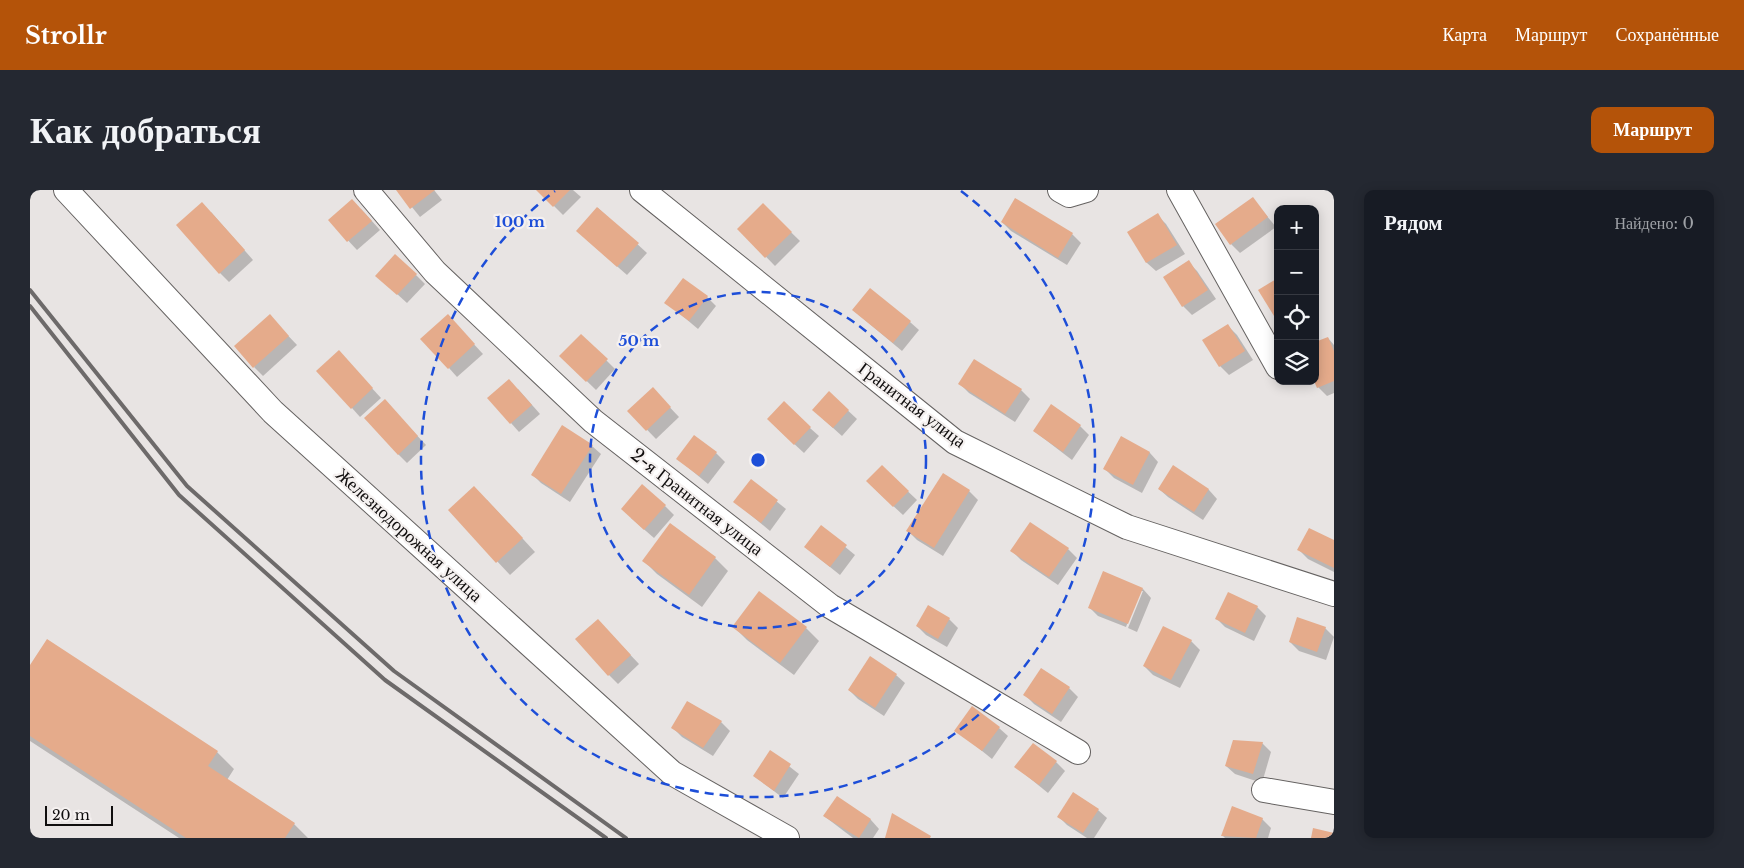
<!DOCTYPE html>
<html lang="ru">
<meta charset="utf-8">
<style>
:root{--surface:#171b24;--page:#242831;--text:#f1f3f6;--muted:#9ea1a6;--line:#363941;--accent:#b45309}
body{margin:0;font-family:"Libre Baskerville",serif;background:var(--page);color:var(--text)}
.controls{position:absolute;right:15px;top:15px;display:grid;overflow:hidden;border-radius:10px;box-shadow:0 2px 12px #0003}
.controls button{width:45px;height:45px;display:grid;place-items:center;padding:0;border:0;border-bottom:1px solid var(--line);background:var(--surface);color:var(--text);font:25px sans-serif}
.scale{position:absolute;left:15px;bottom:12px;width:68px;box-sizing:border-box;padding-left:5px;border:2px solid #100e0e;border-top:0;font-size:14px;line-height:18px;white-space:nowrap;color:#100e0e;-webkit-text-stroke:4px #f5f1f0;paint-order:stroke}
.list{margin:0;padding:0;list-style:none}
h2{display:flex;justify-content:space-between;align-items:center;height:65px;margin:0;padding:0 20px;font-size:21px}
h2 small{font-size:16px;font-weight:400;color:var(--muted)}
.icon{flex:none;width:28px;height:28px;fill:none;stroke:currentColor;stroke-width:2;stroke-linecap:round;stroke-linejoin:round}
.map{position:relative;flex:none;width:1304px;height:648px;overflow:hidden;border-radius:10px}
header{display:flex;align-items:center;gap:30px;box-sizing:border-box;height:70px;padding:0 25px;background:var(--accent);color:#fff}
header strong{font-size:24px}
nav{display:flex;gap:28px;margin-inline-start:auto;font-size:18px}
.intro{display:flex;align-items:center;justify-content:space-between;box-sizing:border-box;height:120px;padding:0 30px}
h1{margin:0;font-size:35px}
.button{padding:12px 22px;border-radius:10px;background:var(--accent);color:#fff;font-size:18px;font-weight:700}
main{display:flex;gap:30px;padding:0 30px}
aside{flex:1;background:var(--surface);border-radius:10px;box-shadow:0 2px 12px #0003}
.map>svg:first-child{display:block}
</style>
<header>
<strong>Strollr</strong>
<nav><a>Карта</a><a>Маршрут</a><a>Сохранённые</a></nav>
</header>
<div class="intro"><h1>Как добраться</h1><a class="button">Маршрут</a></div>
<main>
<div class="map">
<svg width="1304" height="648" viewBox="0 0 1304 648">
<rect width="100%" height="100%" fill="#e8e4e3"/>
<g fill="#0003">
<polygon points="368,0 404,0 412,10 390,27"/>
<polygon points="508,0 543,0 551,7 533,25"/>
<polygon points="1223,9 1246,37 1210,63 1201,54"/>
<polygon points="733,15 770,51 745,76 709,39"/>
<polygon points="568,18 617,63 597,85 557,50"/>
<polygon points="331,19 350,40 327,60 299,30"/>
<polygon points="181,22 223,70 199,92 190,83"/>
<polygon points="1127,25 1136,34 1155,64 1126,81 1117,73 1099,42"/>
<polygon points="972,32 1042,44 1051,53 1037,75 981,41"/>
<polygon points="1158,72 1167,81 1186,109 1162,125 1153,116"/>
<polygon points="386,85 395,94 377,113 356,94"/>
<polygon points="677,107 686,116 668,139 636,112"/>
<polygon points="823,120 880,132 889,140 872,161"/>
<polygon points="248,135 267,155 233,186 224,177"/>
<polygon points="426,135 453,164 427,187 419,178"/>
<polygon points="1198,136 1207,145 1223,170 1199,185 1190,176 1174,151"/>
<polygon points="551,145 585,179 566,200 531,166"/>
<polygon points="1298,148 1304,155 1304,203 1297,206 1288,197"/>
<polygon points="317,171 351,208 330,227 322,218"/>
<polygon points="930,194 991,200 1000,209 985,232 939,203"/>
<polygon points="488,199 510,224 489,242 481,233"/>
<polygon points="799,203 827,229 812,246 793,229"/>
<polygon points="631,208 649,227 626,249 599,221"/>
<polygon points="363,220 396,255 377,273 368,264"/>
<polygon points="1050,236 1059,245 1042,270 1004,241"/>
<polygon points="747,238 780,238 789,246 774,263"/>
<polygon points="1092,248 1120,263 1128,272 1112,303 1084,288 1075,279"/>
<polygon points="562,256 571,264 540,312 511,293 502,284"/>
<polygon points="686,263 695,272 678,294 648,269"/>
<polygon points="852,277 887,310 873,325 846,300"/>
<polygon points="1143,277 1179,300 1187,309 1173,330 1138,307 1129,299"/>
<polygon points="913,285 939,301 948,310 913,366 887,350 878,341"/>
<polygon points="721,291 756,319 740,341 705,312"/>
<polygon points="457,310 505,362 480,385 419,320"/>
<polygon points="635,316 644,325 624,348 601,328"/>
<polygon points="791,337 825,365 810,385 775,357"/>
<polygon points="1304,352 1304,382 1278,369 1269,360"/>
<polygon points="1038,359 1047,368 1028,395 991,370 982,361"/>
<polygon points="685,368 698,381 672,417 627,384 614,371"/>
<polygon points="1113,399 1121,408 1107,442 1098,438 1113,401 1110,401 1096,437 1068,426 1059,417"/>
<polygon points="729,403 776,438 789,451 764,485 717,450 704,437"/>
<polygon points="1227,417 1236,426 1224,451 1195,437 1186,428"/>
<polygon points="919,429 928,438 917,457 896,445 887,436"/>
<polygon points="1295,438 1304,447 1296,470 1269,461 1260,452"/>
<polygon points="576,439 609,474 588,494 579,485"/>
<polygon points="1161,451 1170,460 1150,498 1123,485 1114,476"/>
<polygon points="0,477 187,562 204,579 197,590 264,634 278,648 149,648 0,551"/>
<polygon points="866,485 875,493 854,526 828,509 819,500"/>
<polygon points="1039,498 1048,507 1031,532 1004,514 995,505"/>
<polygon points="658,512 691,532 700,541 683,566 652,547 643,538"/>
<polygon points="969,538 978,546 962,569 926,540"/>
<polygon points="1232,553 1241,562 1232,593 1205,584 1196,576"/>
<polygon points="741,562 769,584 753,608 724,586"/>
<polygon points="1026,572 1035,581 1018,603 986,577"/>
<polygon points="807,608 841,630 849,639 843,648 823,648 794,626"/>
<polygon points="1068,620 1077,628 1064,648 1057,648 1037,635 1028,626"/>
<polygon points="1232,629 1241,638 1238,648 1195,648 1193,646"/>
</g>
<g fill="#e5ab8b">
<polygon points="366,0 405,0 380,19"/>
<polygon points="506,0 540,0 523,17"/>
<polygon points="1223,7 1238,27 1200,55 1185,34"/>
<polygon points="985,8 1043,43 1028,68 971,32"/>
<polygon points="322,9 342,31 317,52 298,30"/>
<polygon points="172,12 215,60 189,84 146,35"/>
<polygon points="733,13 762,42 735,68 707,39"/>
<polygon points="567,17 609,53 587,77 546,41"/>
<polygon points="1128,23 1147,55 1116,73 1097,42"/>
<polygon points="365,64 387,84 367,105 345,86"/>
<polygon points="1159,70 1178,100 1152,117 1133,87"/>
<polygon points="653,88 678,106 659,131 634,113"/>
<polygon points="1248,88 1248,124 1244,126 1228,100"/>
<polygon points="840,98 881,131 863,153 822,120"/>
<polygon points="240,124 259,146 223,178 204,156"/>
<polygon points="418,124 445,154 418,179 390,149"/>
<polygon points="1198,134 1215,161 1189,177 1172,150"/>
<polygon points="551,144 578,169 556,192 529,166"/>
<polygon points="1298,147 1304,161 1304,191 1287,198 1284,191 1285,152"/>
<polygon points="309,160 343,198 321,219 286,181"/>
<polygon points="944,169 992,199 975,224 928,194"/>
<polygon points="479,189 502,215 480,234 457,208"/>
<polygon points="623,197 641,217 616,241 597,221"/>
<polygon points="799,201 819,220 803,238 782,220"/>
<polygon points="355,209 388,246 368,265 334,228"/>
<polygon points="754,211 781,237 764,255 737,229"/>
<polygon points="1021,214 1051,235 1033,262 1003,241"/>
<polygon points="532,235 563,255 531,304 501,285"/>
<polygon points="664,245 687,262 669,286 646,269"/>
<polygon points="1091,246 1120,262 1103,295 1073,279"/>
<polygon points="852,275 879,301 863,317 836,291"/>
<polygon points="1143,275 1179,299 1164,322 1128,299"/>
<polygon points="913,283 940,300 904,358 876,341"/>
<polygon points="721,289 748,310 731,333 703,312"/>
<polygon points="612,294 636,315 614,340 591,319"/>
<polygon points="444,296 493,348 466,373 418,320"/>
<polygon points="1000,332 1039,358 1019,387 980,361"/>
<polygon points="640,333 686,367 659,405 612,371"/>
<polygon points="791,335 817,355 800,377 774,357"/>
<polygon points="1279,338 1304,350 1304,378 1267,360"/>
<polygon points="1073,381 1113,398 1098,434 1058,418"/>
<polygon points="729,401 777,437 750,473 702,437"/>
<polygon points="1198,402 1228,416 1215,443 1185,429"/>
<polygon points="898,415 920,428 908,449 886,436"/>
<polygon points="1267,427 1296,437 1287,462 1259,452"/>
<polygon points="568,429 601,465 578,486 545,449"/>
<polygon points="1133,436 1162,450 1141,490 1113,476"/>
<polygon points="17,449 188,561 178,576 265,633 255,648 156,648 0,546 0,475"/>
<polygon points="840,466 867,484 845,518 818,500"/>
<polygon points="1011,478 1040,497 1022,524 993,505"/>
<polygon points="657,511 692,531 673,558 641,538"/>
<polygon points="942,516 970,537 952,561 924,541"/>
<polygon points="1203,550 1233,552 1223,584 1195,576"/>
<polygon points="1003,553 1027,571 1009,595 984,577"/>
<polygon points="740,560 761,574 744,601 723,586"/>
<polygon points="1043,602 1069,619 1053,643 1027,627"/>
<polygon points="807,606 841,629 829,648 793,626"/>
<polygon points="1202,616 1233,628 1226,648 1191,646"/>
<polygon points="862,623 901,646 900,648 855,648"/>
<polygon points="1283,638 1304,643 1304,648 1281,648"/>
</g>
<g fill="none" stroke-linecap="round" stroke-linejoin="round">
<defs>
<g id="minor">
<polyline points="36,0 243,222 642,583 757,648"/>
<polyline points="336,0 405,82 563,231 800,416 1048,562"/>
<polyline points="612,0 925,252 1097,337 1304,404"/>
<polyline points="1030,0 1039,5 1056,0"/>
<polyline points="1149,0 1248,177"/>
<polyline points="1234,600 1304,612"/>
</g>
</defs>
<use href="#minor" stroke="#656261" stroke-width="26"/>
<use href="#minor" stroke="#fff" stroke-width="24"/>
<g stroke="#6d6a6a" stroke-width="4">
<polyline points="0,100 157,296 364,481 596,648"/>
<polyline points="0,116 149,305 355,490 576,648"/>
</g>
</g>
<g fill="none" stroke="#1d4ed8" stroke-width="2.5" stroke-dasharray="9 6">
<circle cx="728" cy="270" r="168"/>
<path d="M931 1A337 337 0 1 1 525 1"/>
</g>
<g text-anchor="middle" stroke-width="4.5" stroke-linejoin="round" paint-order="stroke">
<g font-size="18" fill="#100e0e" stroke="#f5f1f0">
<text transform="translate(882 215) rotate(37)" y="6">Гранитная улица</text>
<text transform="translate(667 312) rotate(38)" y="6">2-я Гранитная улица</text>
<text transform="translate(379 345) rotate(42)" y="6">Железнодорожная улица</text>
</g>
</g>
<circle cx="728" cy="270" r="8" fill="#1d4ed8" stroke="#f5f1f0" stroke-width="2.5"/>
<g font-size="15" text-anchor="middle" font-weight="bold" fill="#1d4ed8" stroke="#f5f1f0" stroke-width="4.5" stroke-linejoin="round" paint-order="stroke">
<text x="490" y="37">100 m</text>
<text x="609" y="156">50 m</text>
</g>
</svg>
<div class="controls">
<button>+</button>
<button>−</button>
<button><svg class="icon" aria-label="locate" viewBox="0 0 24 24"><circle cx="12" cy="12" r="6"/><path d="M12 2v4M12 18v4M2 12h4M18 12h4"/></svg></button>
<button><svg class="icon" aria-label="layers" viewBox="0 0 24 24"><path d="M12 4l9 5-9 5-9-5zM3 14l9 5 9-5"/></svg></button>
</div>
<div class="scale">20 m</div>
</div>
<aside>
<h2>Рядом<small>Найдено: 0</small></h2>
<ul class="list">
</ul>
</aside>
</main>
